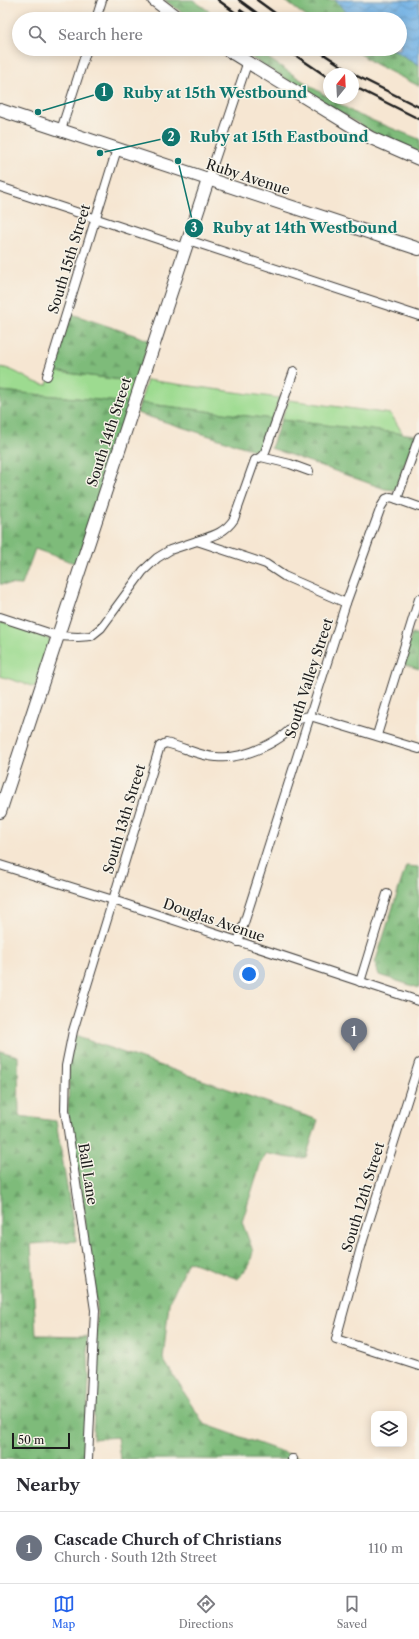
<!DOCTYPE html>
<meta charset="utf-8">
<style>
:root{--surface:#fff;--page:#f7f7f7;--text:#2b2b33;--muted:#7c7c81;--line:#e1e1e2;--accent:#2563eb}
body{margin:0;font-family:"Libre Caslon Text",serif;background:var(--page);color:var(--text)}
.controls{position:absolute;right:12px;bottom:12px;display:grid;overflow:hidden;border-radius:8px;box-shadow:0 2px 10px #0003}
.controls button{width:36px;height:36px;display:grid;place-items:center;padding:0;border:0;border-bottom:1px solid var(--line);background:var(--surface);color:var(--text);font:20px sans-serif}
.compass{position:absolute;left:323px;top:68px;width:36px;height:36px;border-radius:50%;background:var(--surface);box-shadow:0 2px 10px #0003;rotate:18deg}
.scale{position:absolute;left:12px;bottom:10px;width:58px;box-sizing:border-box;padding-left:4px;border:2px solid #1c1c1c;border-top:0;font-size:11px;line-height:14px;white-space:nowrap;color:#1c1c1c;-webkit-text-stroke:3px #f7f3e8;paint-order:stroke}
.you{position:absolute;left:249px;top:974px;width:14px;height:14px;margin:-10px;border:3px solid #fff;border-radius:50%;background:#1a73e8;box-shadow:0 0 0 6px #1a73e833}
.badge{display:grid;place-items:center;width:26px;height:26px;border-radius:50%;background:var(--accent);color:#fff;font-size:13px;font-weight:700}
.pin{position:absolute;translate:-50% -33px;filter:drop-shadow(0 1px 2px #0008)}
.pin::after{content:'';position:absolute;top:21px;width:14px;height:12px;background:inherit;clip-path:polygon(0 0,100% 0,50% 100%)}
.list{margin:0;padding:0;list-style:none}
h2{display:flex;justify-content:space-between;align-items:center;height:52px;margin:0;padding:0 16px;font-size:17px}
h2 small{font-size:13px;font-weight:400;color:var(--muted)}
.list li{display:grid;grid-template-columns:26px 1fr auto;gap:12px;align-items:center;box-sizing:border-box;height:72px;padding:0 16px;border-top:1px solid var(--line)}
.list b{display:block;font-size:15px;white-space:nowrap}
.list p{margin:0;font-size:13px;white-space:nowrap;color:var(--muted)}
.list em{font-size:13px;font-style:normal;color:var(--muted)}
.icon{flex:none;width:22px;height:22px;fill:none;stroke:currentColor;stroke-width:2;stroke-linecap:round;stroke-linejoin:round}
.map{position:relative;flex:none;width:419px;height:1459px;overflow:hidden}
.search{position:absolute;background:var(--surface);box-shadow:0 2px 10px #0003;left:12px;right:12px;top:12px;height:44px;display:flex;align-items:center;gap:10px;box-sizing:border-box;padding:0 14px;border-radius:22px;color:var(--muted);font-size:15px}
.sheet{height:124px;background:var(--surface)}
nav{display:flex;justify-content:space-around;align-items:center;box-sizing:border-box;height:56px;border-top:1px solid var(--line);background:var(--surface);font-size:11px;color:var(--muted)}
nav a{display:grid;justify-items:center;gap:2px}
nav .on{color:var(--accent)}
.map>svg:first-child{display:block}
</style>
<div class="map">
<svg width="419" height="1459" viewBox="0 0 419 1459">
<defs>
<pattern id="forest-firs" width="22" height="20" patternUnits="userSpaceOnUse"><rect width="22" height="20" fill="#7ebb7a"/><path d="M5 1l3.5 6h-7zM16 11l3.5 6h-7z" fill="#6ca069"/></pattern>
<pattern id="water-waves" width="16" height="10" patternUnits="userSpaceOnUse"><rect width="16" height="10" fill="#71b1e5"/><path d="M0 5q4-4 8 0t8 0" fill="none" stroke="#5c8fb9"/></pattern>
</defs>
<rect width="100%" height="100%" fill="#f7f3e8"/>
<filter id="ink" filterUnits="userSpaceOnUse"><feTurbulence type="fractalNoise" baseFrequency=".025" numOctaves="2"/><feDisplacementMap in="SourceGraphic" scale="8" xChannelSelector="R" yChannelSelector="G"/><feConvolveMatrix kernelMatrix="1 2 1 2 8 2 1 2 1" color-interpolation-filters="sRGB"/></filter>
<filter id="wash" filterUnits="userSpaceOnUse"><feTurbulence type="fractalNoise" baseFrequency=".012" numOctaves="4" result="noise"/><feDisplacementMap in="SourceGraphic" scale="16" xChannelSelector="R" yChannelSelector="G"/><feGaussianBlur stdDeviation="0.9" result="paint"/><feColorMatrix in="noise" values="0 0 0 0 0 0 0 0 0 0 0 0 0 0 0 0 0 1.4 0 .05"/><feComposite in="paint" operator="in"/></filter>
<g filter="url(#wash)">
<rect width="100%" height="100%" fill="#f6e6d2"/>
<g fill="#9ddb90" stroke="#5c7c56">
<path d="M0,367c18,2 30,17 47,18l5,-14 85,11 -7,21 -130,-12z"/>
<polygon points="147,380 279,398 272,419 140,403"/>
<polygon points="289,400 391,414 403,434 281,420"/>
<polygon points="0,621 49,639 50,642 35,687 0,676"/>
</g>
<g fill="url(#forest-firs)" stroke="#4d6c4b">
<polygon points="164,0 193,0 213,14 209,19 192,19"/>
<polygon points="284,0 335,0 353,19 309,19"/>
<polygon points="237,49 254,49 315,89 356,114 419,139 419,152 377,135"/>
<polygon points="353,49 392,49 419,65 419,86 375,64"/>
<polygon points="69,313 149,340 137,382 52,371"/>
<polygon points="0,391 130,403 77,564 35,549 22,585 0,584"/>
<polygon points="140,403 272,419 262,446 260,450 254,450 137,413"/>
<polygon points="281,420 416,435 396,487 394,490 385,489 271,448"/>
<polygon points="412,633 419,635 419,669 403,664"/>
<polygon points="406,866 419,867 419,988 379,975 375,963"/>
<path d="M75,1036l243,84 -12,37c-11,4 -27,-2 -39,-3l-6,8 -19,60 11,29 -3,13 -12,15 -50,-18 -19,42 -6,56 41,65 99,35h-183l-3,-22 -24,2 4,-132 -29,-194 1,-51z"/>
<polygon points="0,1051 18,1056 19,1116 56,1121 76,1241 31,1244 36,1335 87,1336 89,1377 85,1459 0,1459"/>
</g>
<polygon fill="url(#water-waves)" stroke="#466680" points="335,0 419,0 419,65 392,49 400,49 400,19 353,19"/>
</g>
<g filter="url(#ink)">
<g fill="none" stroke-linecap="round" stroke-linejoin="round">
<defs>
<g id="street">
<polyline points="96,19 102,0"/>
<polyline points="61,130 87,49"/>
<polyline points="208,180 248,61"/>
<polyline points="0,187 185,248"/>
<polyline points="188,240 419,316"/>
<polyline points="47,376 117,149"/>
<polyline points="261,457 290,464 309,471"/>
<polyline points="397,499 419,437"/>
<path d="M197,541c15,-5 28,-8 37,-22l21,-59 6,-3 4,-5 29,-81"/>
<polyline points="0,617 58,636 78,637 91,636 101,628 143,571 157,558 170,550 197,541 266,564 284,576 346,603"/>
<polyline points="377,735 419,599"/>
<polyline points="0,865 113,900 419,1001"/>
<polyline points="238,942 346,603 381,507 386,499 391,497 419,507"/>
<polyline points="360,982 387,894"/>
<polyline points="419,1063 363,1240 336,1339 419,1366"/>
<path d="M88,1459l7,-149 -30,-200 1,-44 7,-35 87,-285 6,-3c17,4 33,13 50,14 27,3 70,-16 83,-39l11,-2 109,33"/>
<polyline points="292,1459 293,1459"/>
</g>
<g id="secondary">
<polyline points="154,0 179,19"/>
<polyline points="226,49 371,138 419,159"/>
<polyline points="0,110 419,249"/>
<polyline points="0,812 208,180"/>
</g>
</defs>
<use href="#street" stroke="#3d3a37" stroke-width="10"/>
<use href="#secondary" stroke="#3d3a37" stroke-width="14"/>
<use href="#street" stroke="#fff" stroke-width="8"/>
<use href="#secondary" stroke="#fff" stroke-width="12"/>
<g stroke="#1c1c1c" stroke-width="2.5">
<polyline points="218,0 244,19"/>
<polyline points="239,0 265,19"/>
<polyline points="257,0 283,19"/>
<polyline points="240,10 253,19"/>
<polyline points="286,49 329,78"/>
<polyline points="316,49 357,76 419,107"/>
<polyline points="353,86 419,119"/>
</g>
</g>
</g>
<g text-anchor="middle" stroke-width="3" stroke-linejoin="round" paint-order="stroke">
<g font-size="14" fill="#1c1c1c" stroke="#f7f3e8">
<text transform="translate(248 177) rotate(18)" y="5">Ruby Avenue</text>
<text transform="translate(69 259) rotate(-73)" y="5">South 15th Street</text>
<text transform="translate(109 432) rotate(-72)" y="5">South 14th Street</text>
<text transform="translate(309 678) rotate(-72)" y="5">South Valley Street</text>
<text transform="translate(124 819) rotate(-73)" y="5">South 13th Street</text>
<text transform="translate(214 920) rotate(19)" y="5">Douglas Avenue</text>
<text transform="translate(88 1174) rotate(81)" y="5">Ball Lane</text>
<text transform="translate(363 1197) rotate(-73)" y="5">South 12th Street</text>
</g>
</g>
<path fill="none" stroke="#0f766e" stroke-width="1.5" d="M38 112L104 92M100 153L171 137M178 161L194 228"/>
<g fill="#0f766e" stroke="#f7f3e8" stroke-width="1.5">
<circle cx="38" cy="112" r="4"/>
<circle cx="100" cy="153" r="4"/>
<circle cx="178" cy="161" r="4"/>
<circle cx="104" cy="92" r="10"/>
<circle cx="171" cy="137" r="10"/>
<circle cx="194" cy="228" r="10"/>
</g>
<g font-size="12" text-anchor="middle" font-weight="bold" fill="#fff">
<text x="104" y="96">1</text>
<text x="171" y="141">2</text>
<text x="194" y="232">3</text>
</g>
<g font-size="15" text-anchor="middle" font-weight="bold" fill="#0f766e" stroke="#f7f3e8" stroke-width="3" stroke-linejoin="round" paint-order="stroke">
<text x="215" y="98">Ruby at 15th Westbound</text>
<text x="279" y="142">Ruby at 15th Eastbound</text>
<text x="305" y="233">Ruby at 14th Westbound</text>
</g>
</svg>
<div class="controls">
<button><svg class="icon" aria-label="layers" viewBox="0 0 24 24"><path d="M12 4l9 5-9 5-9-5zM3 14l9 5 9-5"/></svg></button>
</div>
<svg class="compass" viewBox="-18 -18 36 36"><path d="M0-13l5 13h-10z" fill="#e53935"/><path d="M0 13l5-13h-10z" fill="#7c7c81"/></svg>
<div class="scale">50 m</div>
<div class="you"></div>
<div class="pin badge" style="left:354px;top:1051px;background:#6b7280">1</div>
<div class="search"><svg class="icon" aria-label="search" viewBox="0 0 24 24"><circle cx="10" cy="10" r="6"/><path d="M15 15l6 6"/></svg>Search here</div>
</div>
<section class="sheet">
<h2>Nearby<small></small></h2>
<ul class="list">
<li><span class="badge" style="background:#6b7280">1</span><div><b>Cascade Church of Christians</b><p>Church · South 12th Street</p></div><em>110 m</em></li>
</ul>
</section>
<nav>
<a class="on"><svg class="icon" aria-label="map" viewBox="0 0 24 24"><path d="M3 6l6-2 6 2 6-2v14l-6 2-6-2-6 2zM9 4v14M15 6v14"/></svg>Map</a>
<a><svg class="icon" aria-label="directions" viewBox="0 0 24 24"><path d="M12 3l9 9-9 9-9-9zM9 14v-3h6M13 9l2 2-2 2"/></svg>Directions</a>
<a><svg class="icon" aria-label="saved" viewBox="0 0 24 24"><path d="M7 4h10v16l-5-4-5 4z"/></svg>Saved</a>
</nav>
